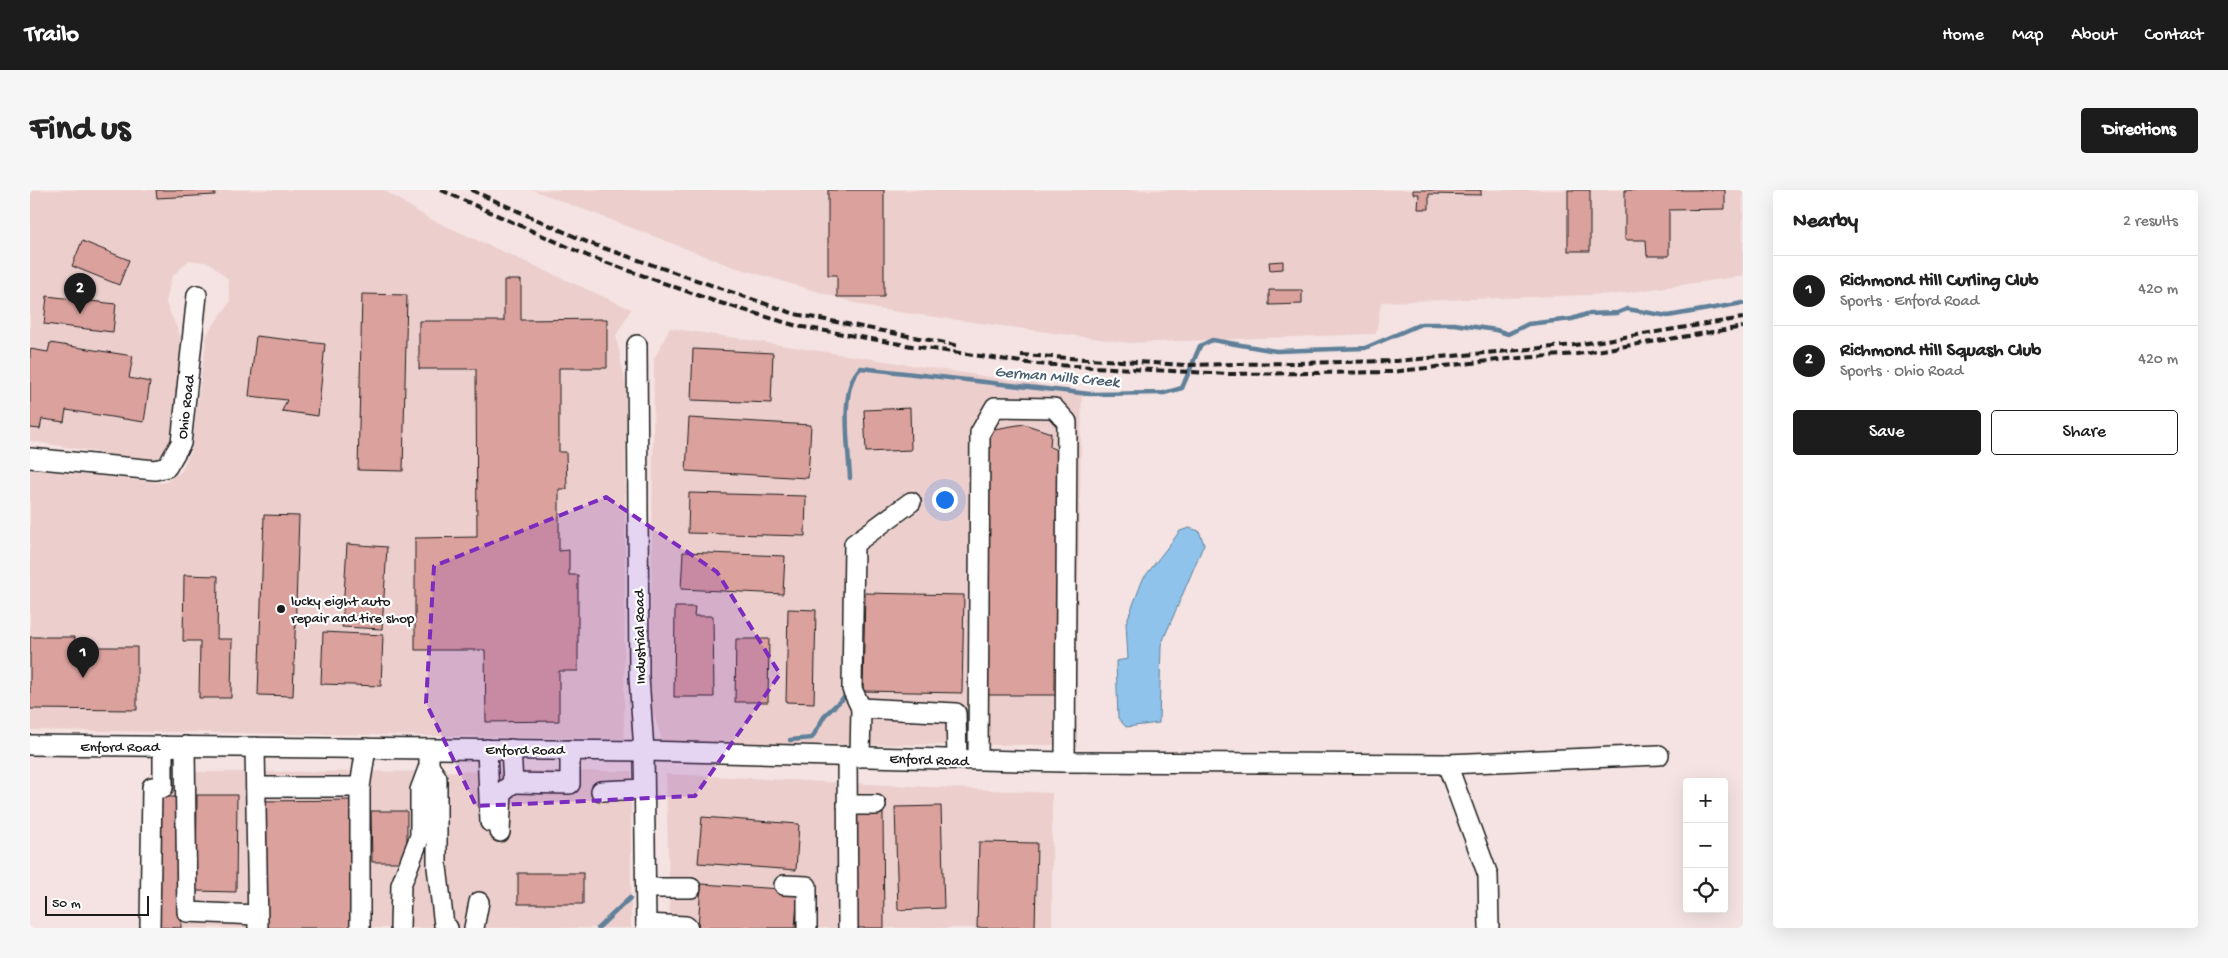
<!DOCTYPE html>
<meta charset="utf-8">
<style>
:root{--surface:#fff;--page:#f6f6f6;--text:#222;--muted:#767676;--line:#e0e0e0;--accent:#1c1c1c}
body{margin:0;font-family:"Gochi Hand",sans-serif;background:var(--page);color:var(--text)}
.controls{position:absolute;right:15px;bottom:15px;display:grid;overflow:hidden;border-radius:5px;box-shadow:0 5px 20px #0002}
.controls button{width:45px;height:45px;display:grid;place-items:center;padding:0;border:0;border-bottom:1px solid var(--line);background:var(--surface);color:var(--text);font:25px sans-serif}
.scale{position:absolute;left:15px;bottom:12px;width:104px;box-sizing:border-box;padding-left:5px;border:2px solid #1c1c1c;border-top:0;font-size:14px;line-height:18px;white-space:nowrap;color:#1c1c1c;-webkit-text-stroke:4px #fff;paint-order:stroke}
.you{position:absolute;left:914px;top:309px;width:18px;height:18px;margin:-12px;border:4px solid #fff;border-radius:50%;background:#1a73e8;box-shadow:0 0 0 8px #1a73e833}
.badge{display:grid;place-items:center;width:32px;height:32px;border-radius:50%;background:var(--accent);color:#fff;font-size:16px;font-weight:700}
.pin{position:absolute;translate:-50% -41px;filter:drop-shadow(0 1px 2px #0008)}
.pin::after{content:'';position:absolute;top:26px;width:18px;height:15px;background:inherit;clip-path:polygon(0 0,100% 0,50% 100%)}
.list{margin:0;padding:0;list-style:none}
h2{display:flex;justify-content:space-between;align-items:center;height:65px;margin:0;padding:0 20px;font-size:21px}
h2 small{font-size:16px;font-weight:400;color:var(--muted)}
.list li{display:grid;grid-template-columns:32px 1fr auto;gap:15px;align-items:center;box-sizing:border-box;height:70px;padding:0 20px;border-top:1px solid var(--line)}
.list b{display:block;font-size:19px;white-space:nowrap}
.list p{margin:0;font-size:16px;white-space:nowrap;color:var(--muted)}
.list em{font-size:16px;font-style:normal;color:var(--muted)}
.actions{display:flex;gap:10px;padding:15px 20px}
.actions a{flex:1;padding:11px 0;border:1px solid var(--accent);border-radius:5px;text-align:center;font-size:18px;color:var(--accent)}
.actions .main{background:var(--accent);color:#fff}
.icon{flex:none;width:28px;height:28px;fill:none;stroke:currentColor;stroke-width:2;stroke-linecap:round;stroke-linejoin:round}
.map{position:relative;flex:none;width:1713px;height:738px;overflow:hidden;border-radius:5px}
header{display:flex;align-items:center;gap:30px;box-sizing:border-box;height:70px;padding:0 25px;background:var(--accent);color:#fff}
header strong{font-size:24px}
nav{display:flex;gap:28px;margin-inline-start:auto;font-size:18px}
.intro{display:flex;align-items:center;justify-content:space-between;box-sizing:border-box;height:120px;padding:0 30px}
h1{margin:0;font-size:35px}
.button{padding:12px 22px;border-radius:5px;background:var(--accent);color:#fff;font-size:18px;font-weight:700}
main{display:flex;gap:30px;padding:0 30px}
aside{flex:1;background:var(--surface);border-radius:5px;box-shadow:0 5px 20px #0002}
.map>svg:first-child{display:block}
</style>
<header>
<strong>Trailo</strong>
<nav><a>Home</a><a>Map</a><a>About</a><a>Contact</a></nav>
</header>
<div class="intro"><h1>Find us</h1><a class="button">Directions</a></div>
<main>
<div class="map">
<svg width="1713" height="738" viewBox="0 0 1713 738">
<rect width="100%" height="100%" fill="#f4e3e2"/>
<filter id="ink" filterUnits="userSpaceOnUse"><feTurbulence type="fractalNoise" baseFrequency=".02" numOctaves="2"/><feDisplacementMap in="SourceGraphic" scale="10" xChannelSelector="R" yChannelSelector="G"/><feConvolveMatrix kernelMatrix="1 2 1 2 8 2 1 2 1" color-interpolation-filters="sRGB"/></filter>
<g filter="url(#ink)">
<g fill="#eccfcd">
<polygon points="0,0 354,0 398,28 601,119 586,146 596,195 594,549 0,540 0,279 134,293 151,282 161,260 177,144 200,112 198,89 180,73 159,70 141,88 136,113 153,152 140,257 126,269 107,269 0,251"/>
<polygon points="503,0 1713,0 1713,86 1588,104 1351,112 1346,144 1099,153 846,119 701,76"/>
<polygon points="640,138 1052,201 1045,555 633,554 620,512 624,169"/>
<polygon points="601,581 601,738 117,738 120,582"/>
<polygon points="636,584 1022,603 1022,738 640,738"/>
</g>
<polygon fill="#8fc3ec" stroke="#618099" points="1159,338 1169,341 1174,354 1131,455 1129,533 1096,537 1088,528 1086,471 1098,469 1096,433 1113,389 1150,341"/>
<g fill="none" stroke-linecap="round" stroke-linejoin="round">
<g stroke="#618099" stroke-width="4.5">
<path d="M820,288c-1,-27 -12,-93 11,-110l229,26 74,-1 18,-5 18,-42 12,-6 64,11 89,-3 56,-24h33l42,6 12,4 20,-10 44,-5 15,-5 30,-1 10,-4 41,7 75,-13"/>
<polyline points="760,550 782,548 795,525 819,503"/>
<polyline points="568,738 600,708"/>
</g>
</g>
<g fill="#dba19d" stroke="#1c1c1c">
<polygon points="126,0 185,0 185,5 127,8"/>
<polygon points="798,0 854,0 854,107 807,107 807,85 798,85"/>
<polygon points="1383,0 1451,0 1451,5 1399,4 1399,19 1388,19 1389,4 1383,4"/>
<rect x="1538" y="0" width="22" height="61"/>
<polygon points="1595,0 1695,0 1695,19 1639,20 1639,66 1617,66 1616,50 1595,50"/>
<polygon points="52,51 99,70 89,95 42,76"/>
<polygon points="1253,71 1253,79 1240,80 1239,72"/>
<polygon points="474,90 491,90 491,130 577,129 577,178 529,178 529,262 536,262 537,299 529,299 529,361 539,360 539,385 548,385 548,481 529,481 529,531 456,532 455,460 385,460 385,348 447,347 446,179 389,179 389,131 474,131"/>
<polygon points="1239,100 1272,100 1272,114 1239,115"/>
<polygon points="332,104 377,105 373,281 328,280"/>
<polygon points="17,106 86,114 83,142 14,134"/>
<polygon points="226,146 295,154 288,226 252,221 257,210 219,206"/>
<polygon points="20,153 103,166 99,188 120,192 114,232 36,220 34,232 12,229 10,239 0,238 0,159 18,162"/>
<polygon points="663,159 743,163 741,213 661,210"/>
<polygon points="880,218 881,260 836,262 834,220"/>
<polygon points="659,228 781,235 778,288 656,281"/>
<polygon points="994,234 1021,243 1020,257 1031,262 1031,505 955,505 958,240"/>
<polygon points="659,303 776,306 775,346 658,343"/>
<polygon points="234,325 269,326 263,506 228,505"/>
<polygon points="317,354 357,357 352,439 312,437"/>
<polygon points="653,362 755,366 753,404 651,399"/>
<polygon points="154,385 188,386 187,449 202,449 201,508 169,508 170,451 153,451"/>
<polygon points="835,403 934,405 932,503 833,501"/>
<polygon points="645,417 665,417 664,426 683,426 684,507 644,507"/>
<polygon points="758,419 786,420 784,513 756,512"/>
<polygon points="293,442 353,445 351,496 291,494"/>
<polygon points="0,447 45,447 45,457 107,457 107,520 0,519"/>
<polygon points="706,449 739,449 738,512 705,512"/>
<polygon points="167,605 207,605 206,702 166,701"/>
<polygon points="123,607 151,607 151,738 123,737"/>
<polygon points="324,610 326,738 233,738 231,611"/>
<polygon points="911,616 914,718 868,720 865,617"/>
<polygon points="341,621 377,621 377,672 342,672"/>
<polygon points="824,623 853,623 854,738 825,738"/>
<polygon points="672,627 769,634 766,680 668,673"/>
<polygon points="949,652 1007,653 1005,738 947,738"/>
<rect x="488" y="683" width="65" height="31"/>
<polygon points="671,694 768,700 765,738 668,738"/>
</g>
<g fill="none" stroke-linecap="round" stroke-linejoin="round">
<defs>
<g id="minor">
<polyline points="607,155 609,487 614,561 616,738"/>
<polyline points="0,268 125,280 137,277 151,253 167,105"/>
<polyline points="831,518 822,499 824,354 881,312"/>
<polyline points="0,555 614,561 989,571 1035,572 1037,232 1024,218 965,217 950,243 948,570"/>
<polyline points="155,556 157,722 227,725"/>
<polyline points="225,557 228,738"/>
<polyline points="457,559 460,632"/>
<polyline points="481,559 483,593 540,594 540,560"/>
<polyline points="817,566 818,738"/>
<polyline points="830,567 831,518 926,523 927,569"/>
<polyline points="1035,572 1417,574 1629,565"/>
<polyline points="1417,574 1458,685 1459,738"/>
<polyline points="399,576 407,588 407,677 414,735 418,738"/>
<polyline points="226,597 330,597"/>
<polyline points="571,601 614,599"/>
<polyline points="817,615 846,615"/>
<polyline points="470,642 472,602 483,593"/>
<polyline points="754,695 777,696 777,738"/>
<polyline points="616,698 661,698"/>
<polyline points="616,734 656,736 658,738"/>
<polyline points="120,738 122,597 133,598 133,556"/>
<polyline points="330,738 330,597 336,558"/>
<polyline points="370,738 371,695 390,646 390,600 399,576 399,559"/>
<polyline points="444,738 449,712"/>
</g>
</defs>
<use href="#minor" stroke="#1c1c1c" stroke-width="22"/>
<use href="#minor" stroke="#fff" stroke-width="19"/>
<g stroke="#1c1c1c" stroke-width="4" stroke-dasharray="8 4" stroke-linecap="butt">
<polyline points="411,0 558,66 684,111 767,136 882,156 1005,174 1200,184 1361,182 1477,169 1547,164 1713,137"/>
<polyline points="441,0 559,53 765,124 930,156"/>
<polyline points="991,165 1156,175 1366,171 1545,155 1713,128"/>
</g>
</g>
</g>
<path fill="#7b2cbf" fill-opacity="0.2" stroke="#7b2cbf" stroke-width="4" stroke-dasharray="10 6" stroke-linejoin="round" d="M576,307l111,75 63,102 -85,122 -219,10 -50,-103 8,-137z"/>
<circle fill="#1c1c1c" stroke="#fff" stroke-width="2" cx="251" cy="419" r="5"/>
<g text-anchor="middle" stroke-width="4.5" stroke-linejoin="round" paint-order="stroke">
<g font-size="15" fill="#1c1c1c" stroke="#fff">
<text transform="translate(155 217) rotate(-83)" y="5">Ohio Road</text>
<text transform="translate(609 447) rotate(-91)" y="5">Industrial Road</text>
<text x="90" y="561">Enford Road</text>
<text x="495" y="564">Enford Road</text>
<text transform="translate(899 569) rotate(2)" y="5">Enford Road</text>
</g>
<g font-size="15" fill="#1c1c1c" stroke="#fff" text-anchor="start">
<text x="261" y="415">lucky eight auto<tspan x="261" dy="17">repair and tire shop</tspan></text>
</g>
<g font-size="16" font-style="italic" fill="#4a5f6f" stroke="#fff">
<text transform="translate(1027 185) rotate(5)" y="6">German Mills Creek</text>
</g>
</g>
</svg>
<div class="controls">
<button>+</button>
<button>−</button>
<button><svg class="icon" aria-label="locate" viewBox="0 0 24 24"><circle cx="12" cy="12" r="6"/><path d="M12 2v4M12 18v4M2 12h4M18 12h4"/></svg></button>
</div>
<div class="scale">50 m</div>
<div class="you"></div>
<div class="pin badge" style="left:53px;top:488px">1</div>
<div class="pin badge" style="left:50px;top:124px">2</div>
</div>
<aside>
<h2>Nearby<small>2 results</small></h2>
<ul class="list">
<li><span class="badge">1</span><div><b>Richmond Hill Curling Club</b><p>Sports · Enford Road</p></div><em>420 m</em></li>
<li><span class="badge">2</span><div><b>Richmond Hill Squash Club</b><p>Sports · Ohio Road</p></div><em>420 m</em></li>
</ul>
<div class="actions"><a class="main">Save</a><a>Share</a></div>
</aside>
</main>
